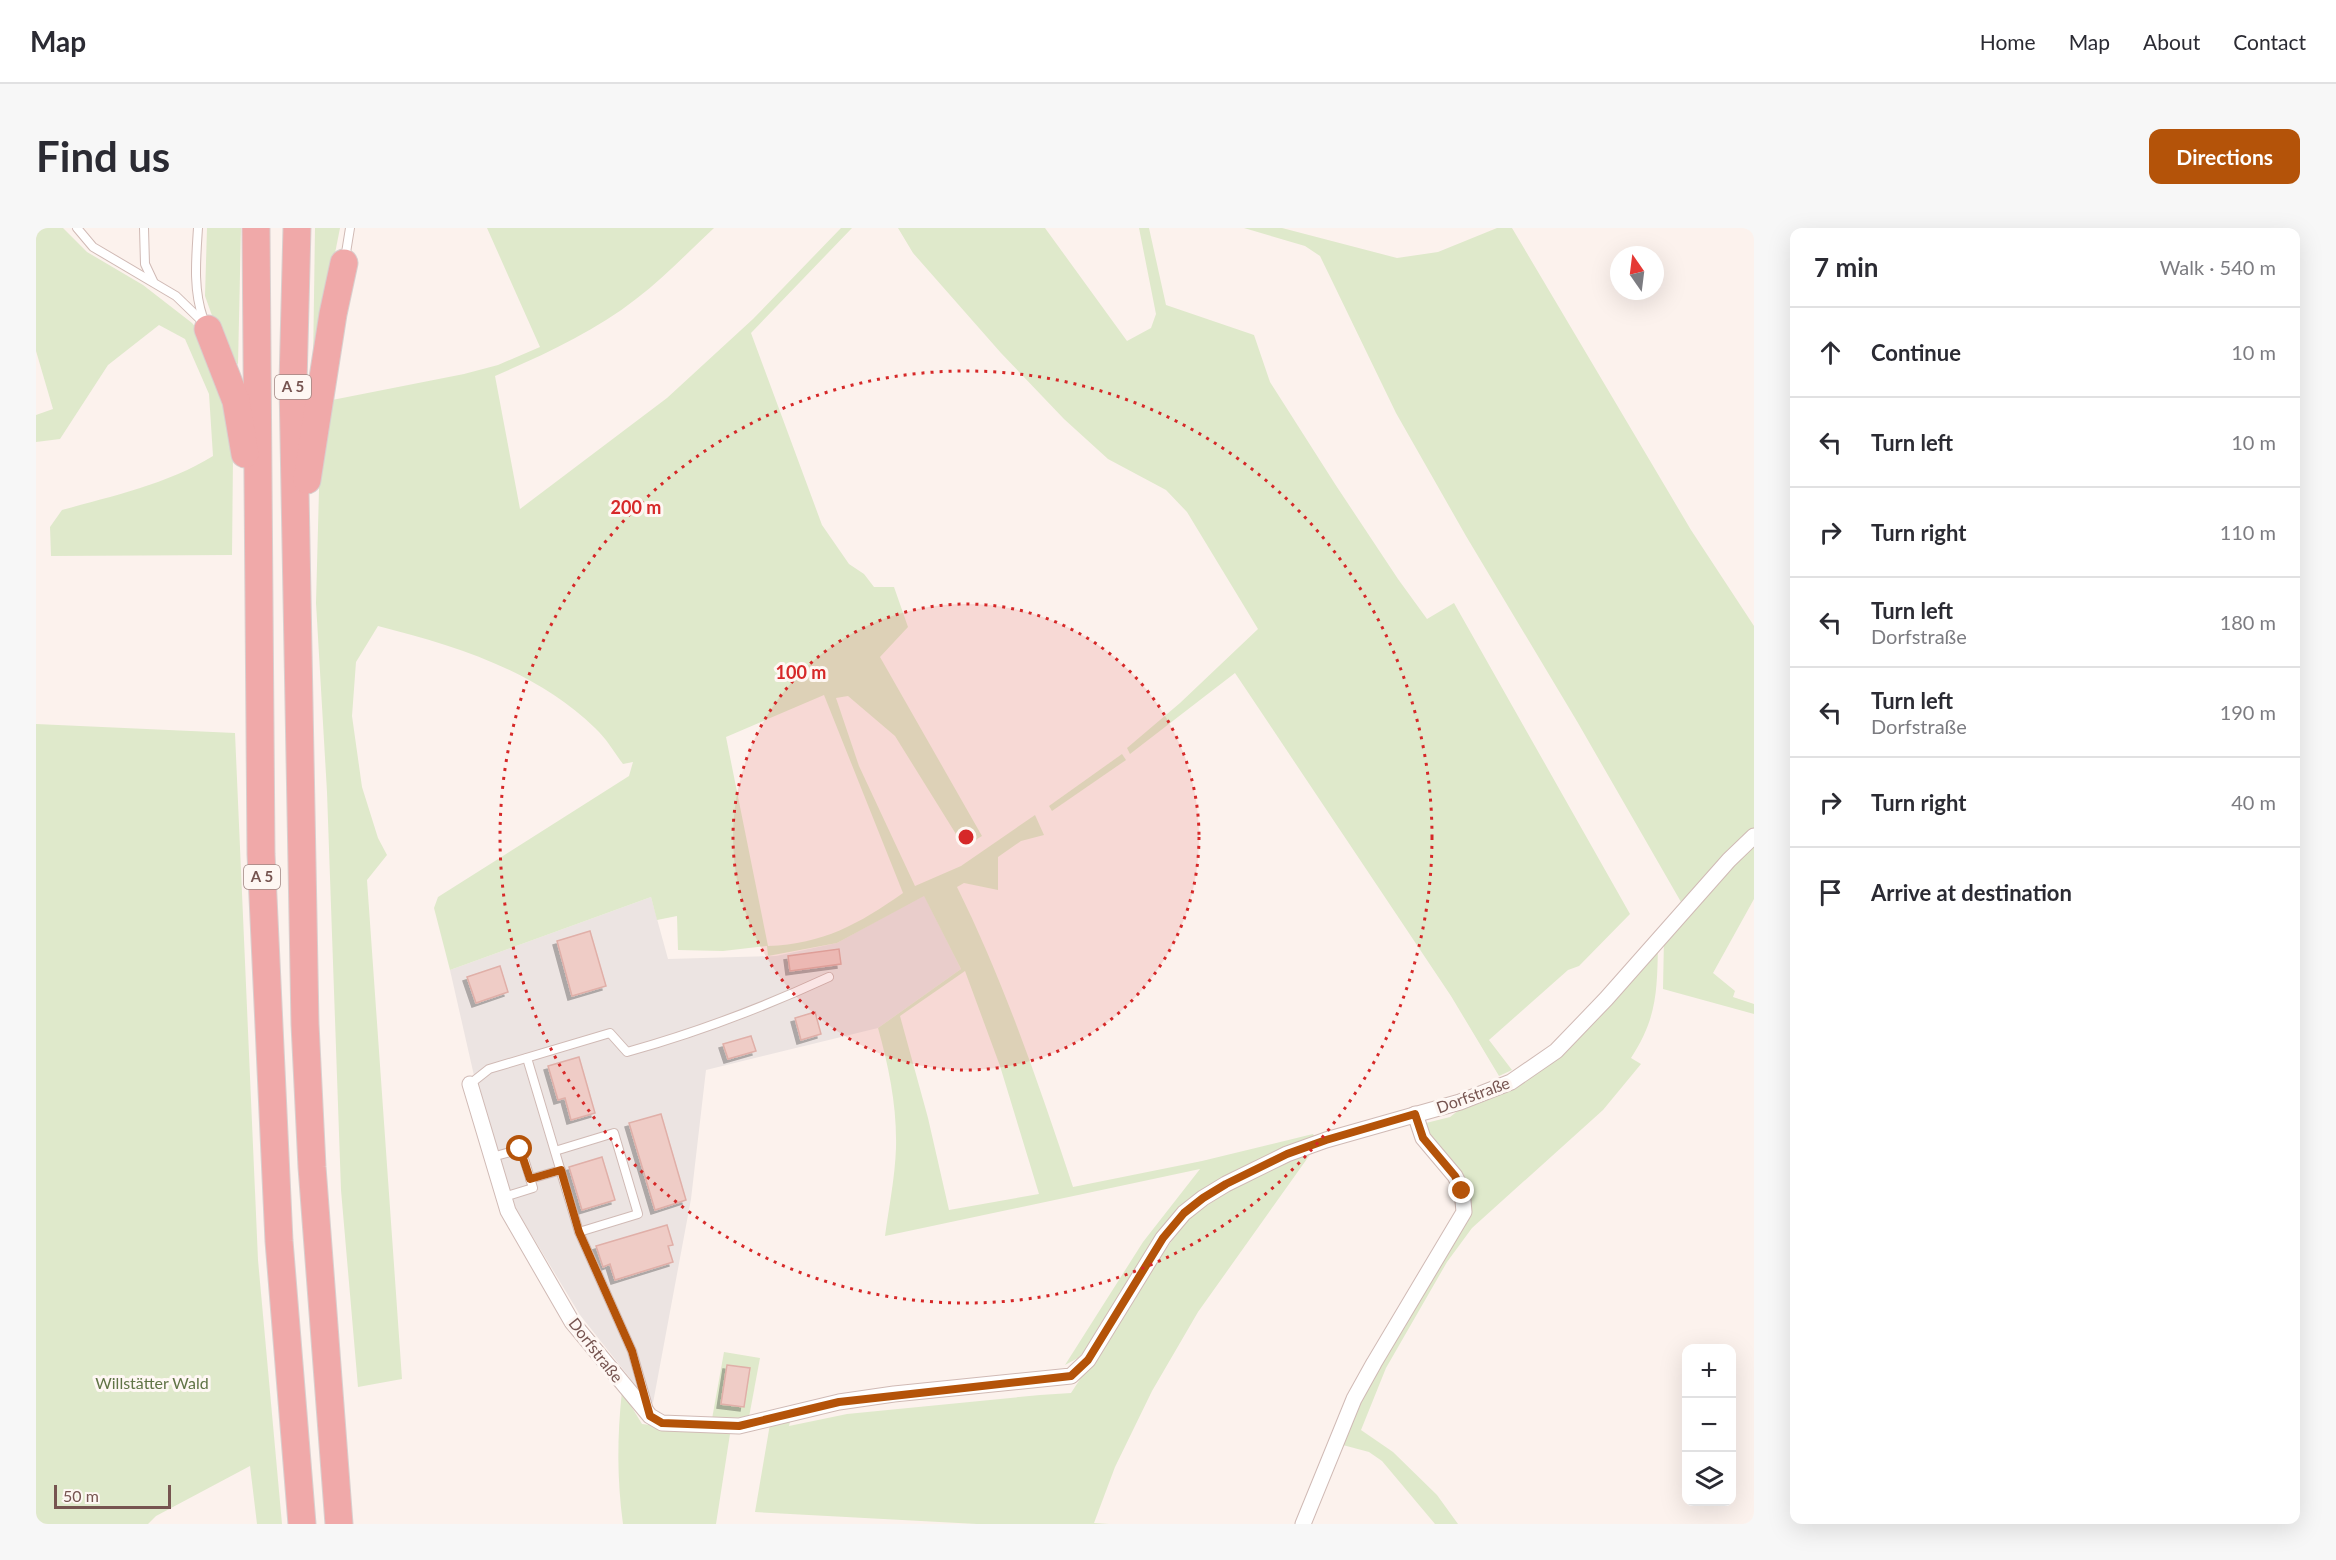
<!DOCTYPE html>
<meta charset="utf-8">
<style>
:root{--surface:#fff;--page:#f7f7f7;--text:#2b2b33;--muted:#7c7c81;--line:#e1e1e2;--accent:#b45309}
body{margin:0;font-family:Lato,sans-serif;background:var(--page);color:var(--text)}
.controls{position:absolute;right:18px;bottom:18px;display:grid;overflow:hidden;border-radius:12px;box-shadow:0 6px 24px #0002}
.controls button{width:54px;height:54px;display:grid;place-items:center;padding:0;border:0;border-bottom:2px solid var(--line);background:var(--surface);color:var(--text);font:30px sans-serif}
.compass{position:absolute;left:1574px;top:18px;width:54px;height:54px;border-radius:50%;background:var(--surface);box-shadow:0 6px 24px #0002;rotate:346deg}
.scale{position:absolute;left:18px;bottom:15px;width:117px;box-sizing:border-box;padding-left:6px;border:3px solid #765450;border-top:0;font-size:16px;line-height:21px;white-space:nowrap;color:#765450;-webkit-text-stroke:4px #fef7f3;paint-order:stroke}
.stop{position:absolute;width:18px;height:18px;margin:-14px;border:4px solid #b45309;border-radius:50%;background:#fff}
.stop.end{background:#b45309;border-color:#fff;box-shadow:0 2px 6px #0008}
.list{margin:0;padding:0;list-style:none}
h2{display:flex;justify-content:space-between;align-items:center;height:78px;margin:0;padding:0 24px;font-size:26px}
h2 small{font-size:20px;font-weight:400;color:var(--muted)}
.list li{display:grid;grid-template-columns:39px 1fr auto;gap:18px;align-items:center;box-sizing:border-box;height:90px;padding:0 24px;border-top:2px solid var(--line)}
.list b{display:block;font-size:22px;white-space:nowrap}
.list p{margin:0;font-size:20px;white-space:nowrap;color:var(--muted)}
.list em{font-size:20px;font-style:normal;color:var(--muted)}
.icon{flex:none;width:33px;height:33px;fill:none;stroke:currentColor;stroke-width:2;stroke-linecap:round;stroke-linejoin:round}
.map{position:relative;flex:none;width:1718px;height:1296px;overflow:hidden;border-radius:12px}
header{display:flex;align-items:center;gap:36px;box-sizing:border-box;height:84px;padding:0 30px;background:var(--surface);border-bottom:2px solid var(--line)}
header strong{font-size:28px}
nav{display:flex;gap:33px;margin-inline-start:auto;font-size:21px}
.intro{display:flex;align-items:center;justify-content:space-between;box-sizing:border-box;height:144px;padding:0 36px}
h1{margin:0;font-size:42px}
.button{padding:15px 27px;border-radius:12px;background:var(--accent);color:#fff;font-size:21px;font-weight:700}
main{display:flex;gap:36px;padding:0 36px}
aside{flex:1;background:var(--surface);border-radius:12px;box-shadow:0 6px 24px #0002}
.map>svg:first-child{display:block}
</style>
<header>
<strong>Map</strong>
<nav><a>Home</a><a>Map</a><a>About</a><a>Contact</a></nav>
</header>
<div class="intro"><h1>Find us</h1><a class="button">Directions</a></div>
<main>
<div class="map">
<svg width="1718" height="1296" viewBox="0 0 1718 1296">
<defs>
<filter id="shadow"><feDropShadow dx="-4" dy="4" stdDeviation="0" flood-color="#0004"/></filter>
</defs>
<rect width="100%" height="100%" fill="#fcf2ed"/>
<polygon fill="#ece4e2" points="888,667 925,741 842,800 670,842 655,971 617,1175 601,1159 544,1087 480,981 439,852 414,742 615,669 632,731 740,728 801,715"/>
<g fill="#dfe9cb" fill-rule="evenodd">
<path d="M0,0h27l24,24 56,33 49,38 9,10 15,27 17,98 -1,97 -181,1 -1,-29 12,-17c50,-14 106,-26 151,-54l-4,-62 -24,-55 -26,-14 -51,40 -48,74 -24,3v-27l17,-6 -17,-58z"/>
<polygon points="171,0 205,0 202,137 179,96 169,68"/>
<polygon points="279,0 304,0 277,137"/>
<path d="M451,0h227c-26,24 -50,50 -78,71 -42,33 -93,56 -141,77l25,133 147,-111 86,-79 88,-91h11l-101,105 71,192 27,39 15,10 10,13h20l14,40 -28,30 102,179 -18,11 -69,-111 -47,-40 -12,2 23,68 56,120 46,-20 74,-51 9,20 -23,6 -23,16v33l-34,-7 -7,4c48,97 82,198 116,300l129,-26 111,-27 3,5 -116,55 -108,149 -14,15 -13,7 78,-123 57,-73 -315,67c4,-29 10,-59 11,-88 1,-42 -7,-80 -18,-120l83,-59 -37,-73 -87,47 -69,13 -1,-10 -44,5 -45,-1 -1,-34 -20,4 -6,-23 -201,73 -16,-62 4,-11 191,-121 4,-14 -10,2c-9,-12 -17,-26 -28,-36 -60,-58 -139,-82 -217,-102l-22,36 -4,54 10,71 16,51 9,17 -20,25 35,499 -44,8 -17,-197 -14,-398 -11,-189 4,-151 7,-51 137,-27 34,-9 42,-18zM788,467l79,198c-44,31 -80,51 -135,53l-42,-209zM929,743l35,95 39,128 -90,16 -21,-92 -28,-102z"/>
<polygon points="862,0 1009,0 1091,113 1115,100 1120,86 1103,0 1113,0 1130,77 1218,107 1234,154 1299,256 1362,351 1391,391 1418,375 1594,686 1543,738 1532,742 1453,812 1476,842 1463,848 1415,768 1199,445 1094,526 1091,520 1144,475 1222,401 1151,284 1130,262 1072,231 1028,191 965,125 877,25"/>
<polygon points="1208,0 1246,0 1361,30 1402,24 1461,0 1476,0 1655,302 1718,398 1718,601 1645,674 1542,495 1430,308 1360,185 1284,28 1269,18"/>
<polygon points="0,496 199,505 222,1032 246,1296 221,1296 214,1238 120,1288 112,1296 0,1296"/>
<polygon points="1086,526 1090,532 1016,583 1013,578"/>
<polygon points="1718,614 1718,671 1677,745 1699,763 1697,769 1718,776 1718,786 1627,761 1628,710"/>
<path d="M1622,717c-1,47 -1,73 -27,113l10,6 -38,46 -131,118 -25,34 -61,106 -25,62 32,22 44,43 21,29h-23l-53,-63 -13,-9 -30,-8 18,-44 109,-190 -41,-81 1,-6 24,-6 14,-11 66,-31z"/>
<polygon points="1278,921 1162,1084 1116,1163 1079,1239 1058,1295 1073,1296 941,1296 719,1284 734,1196 755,1190 753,1198 811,1186 1004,1167 1035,1165 1119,1036 1153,989 1195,962"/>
<polygon points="688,1124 724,1130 713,1189 676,1191"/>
<path d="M586,1163l20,33 88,10 -14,90h-93c-6,-45 -6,-87 -1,-133z"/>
</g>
<g fill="#efccc6" stroke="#e0afa8" stroke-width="1.5" filter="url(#shadow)">
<polygon points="554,703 570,758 536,768 521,713"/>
<polygon points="803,721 805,736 754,743 752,728"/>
<polygon points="464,738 472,764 440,775 431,749"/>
<polygon points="779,784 785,806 765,812 759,790"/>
<polygon points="715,808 720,823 692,831 687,816"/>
<polygon points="543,829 559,885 535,892 529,870 522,872 512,838"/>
<polygon points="625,886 650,972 619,982 593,895"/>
<polygon points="566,929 579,972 546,982 533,939"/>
<polygon points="631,997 637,1017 632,1018 637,1034 579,1052 574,1036 567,1039 560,1018"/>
<polygon points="691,1137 714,1140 708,1179 685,1176"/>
</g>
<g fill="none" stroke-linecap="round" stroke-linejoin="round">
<defs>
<g id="service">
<polyline points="41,0 57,19 140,68 170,97"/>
<polyline points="108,0 109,36 117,53"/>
<path d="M162,0c-2,31 -5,61 5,90"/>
<polyline points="309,31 314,0"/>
<polyline points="491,830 543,1004 596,1123 613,1182"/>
<path d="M434,856l19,-15 121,-36 17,19c72,-20 135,-44 202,-75"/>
<polyline points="519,923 578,905 602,986 543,1004"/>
<polyline points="456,929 485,921 497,960 468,969"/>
<polyline points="494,951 525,942"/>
</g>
<g id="minor">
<polyline points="434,856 472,983 536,1094 614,1188 626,1195 703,1198 803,1174 858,1166 1035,1148 1052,1132 1127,1010 1148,985 1167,970 1190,956 1251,926 1290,912 1424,874 1475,854 1520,823 1570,771 1693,632 1718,608"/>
<polyline points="1267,1296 1318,1171 1338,1135 1428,984 1426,962 1419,948 1387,910 1379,886"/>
</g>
<g id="motorway">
<polyline points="220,0 225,626 243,1013 266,1296"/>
<polyline points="261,0 257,155 269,796 276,939 303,1296"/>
<polyline points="172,101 200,173 209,226"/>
<polyline points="271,252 297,86 308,35"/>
</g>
</defs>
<use href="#service" stroke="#d0bab5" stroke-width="10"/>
<use href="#minor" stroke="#d0bab5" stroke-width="17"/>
<use href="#motorway" stroke="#d9cfce" stroke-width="29"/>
<use href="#service" stroke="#fff" stroke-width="8"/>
<use href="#minor" stroke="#fff" stroke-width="15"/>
<use href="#motorway" stroke="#f0a9a9" stroke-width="27"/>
</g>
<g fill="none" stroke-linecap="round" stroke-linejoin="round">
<polyline stroke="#b45309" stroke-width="8" points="484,921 494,951 525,942 543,1004 596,1123 614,1188 626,1195 703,1198 803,1174 1035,1148 1052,1132 1127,1010 1148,985 1167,970 1190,956 1251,926 1290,912 1379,886 1387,910 1419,948 1426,963"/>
</g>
<circle cx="930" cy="609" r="233" fill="#d62828" fill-opacity=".12"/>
<g fill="none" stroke="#d62828" stroke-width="3" stroke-dasharray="3 6">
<circle cx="930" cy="609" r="233"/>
<circle cx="930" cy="609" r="466"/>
</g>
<g text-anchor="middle" stroke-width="6" stroke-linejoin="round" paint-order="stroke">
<g fill="#fef7f3" stroke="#9f8581" stroke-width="1.5">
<rect x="239" y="147" width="36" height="24" rx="4.5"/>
<rect x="208" y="637" width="36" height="24" rx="4.5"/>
</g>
<g font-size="15" font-weight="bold" fill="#765450">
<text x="257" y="164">A 5</text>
<text x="226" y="654">A 5</text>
</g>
<g font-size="16" fill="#765450" stroke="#fef7f3">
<text transform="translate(1437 867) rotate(-20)" y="6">Dorfstraße</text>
<text transform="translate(560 1122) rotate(52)" y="6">Dorfstraße</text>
</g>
<g font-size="16" fill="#607446" stroke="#fef7f3">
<text x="116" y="1161">Willstätter Wald</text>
</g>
</g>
<circle cx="930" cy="609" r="9" fill="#d62828" stroke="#fef7f3" stroke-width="3"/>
<g font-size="18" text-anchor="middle" font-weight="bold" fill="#d62828" stroke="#fef7f3" stroke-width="6" stroke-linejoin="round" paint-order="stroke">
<text x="600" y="286">200 m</text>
<text x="765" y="451">100 m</text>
</g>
</svg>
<div class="controls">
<button>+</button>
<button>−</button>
<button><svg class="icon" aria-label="layers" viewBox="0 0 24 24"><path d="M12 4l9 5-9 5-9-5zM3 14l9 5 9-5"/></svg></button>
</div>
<svg class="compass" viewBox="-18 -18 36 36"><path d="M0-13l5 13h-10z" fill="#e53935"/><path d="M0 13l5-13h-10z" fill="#7c7c81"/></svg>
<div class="scale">50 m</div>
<div class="stop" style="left:484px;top:921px"></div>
<div class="stop end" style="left:1426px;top:963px"></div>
</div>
<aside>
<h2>7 min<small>Walk · 540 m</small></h2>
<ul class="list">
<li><svg class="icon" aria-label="ahead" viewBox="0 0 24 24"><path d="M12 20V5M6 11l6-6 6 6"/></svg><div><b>Continue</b></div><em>10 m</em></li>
<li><svg class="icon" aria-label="left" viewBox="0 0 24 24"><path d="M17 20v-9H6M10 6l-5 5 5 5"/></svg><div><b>Turn left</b></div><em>10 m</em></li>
<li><svg class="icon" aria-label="right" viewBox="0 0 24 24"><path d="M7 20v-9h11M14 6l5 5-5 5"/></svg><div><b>Turn right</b></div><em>110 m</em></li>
<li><svg class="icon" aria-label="left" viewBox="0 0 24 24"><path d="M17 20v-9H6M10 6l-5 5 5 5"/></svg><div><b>Turn left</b><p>Dorfstraße</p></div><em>180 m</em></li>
<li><svg class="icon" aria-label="left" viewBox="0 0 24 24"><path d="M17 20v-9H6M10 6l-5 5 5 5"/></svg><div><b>Turn left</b><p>Dorfstraße</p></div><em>190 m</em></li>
<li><svg class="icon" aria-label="right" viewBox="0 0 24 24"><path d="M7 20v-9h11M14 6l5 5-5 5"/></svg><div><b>Turn right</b></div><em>40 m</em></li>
<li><svg class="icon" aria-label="arrive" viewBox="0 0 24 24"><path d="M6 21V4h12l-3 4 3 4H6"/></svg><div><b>Arrive at destination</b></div></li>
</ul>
</aside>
</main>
